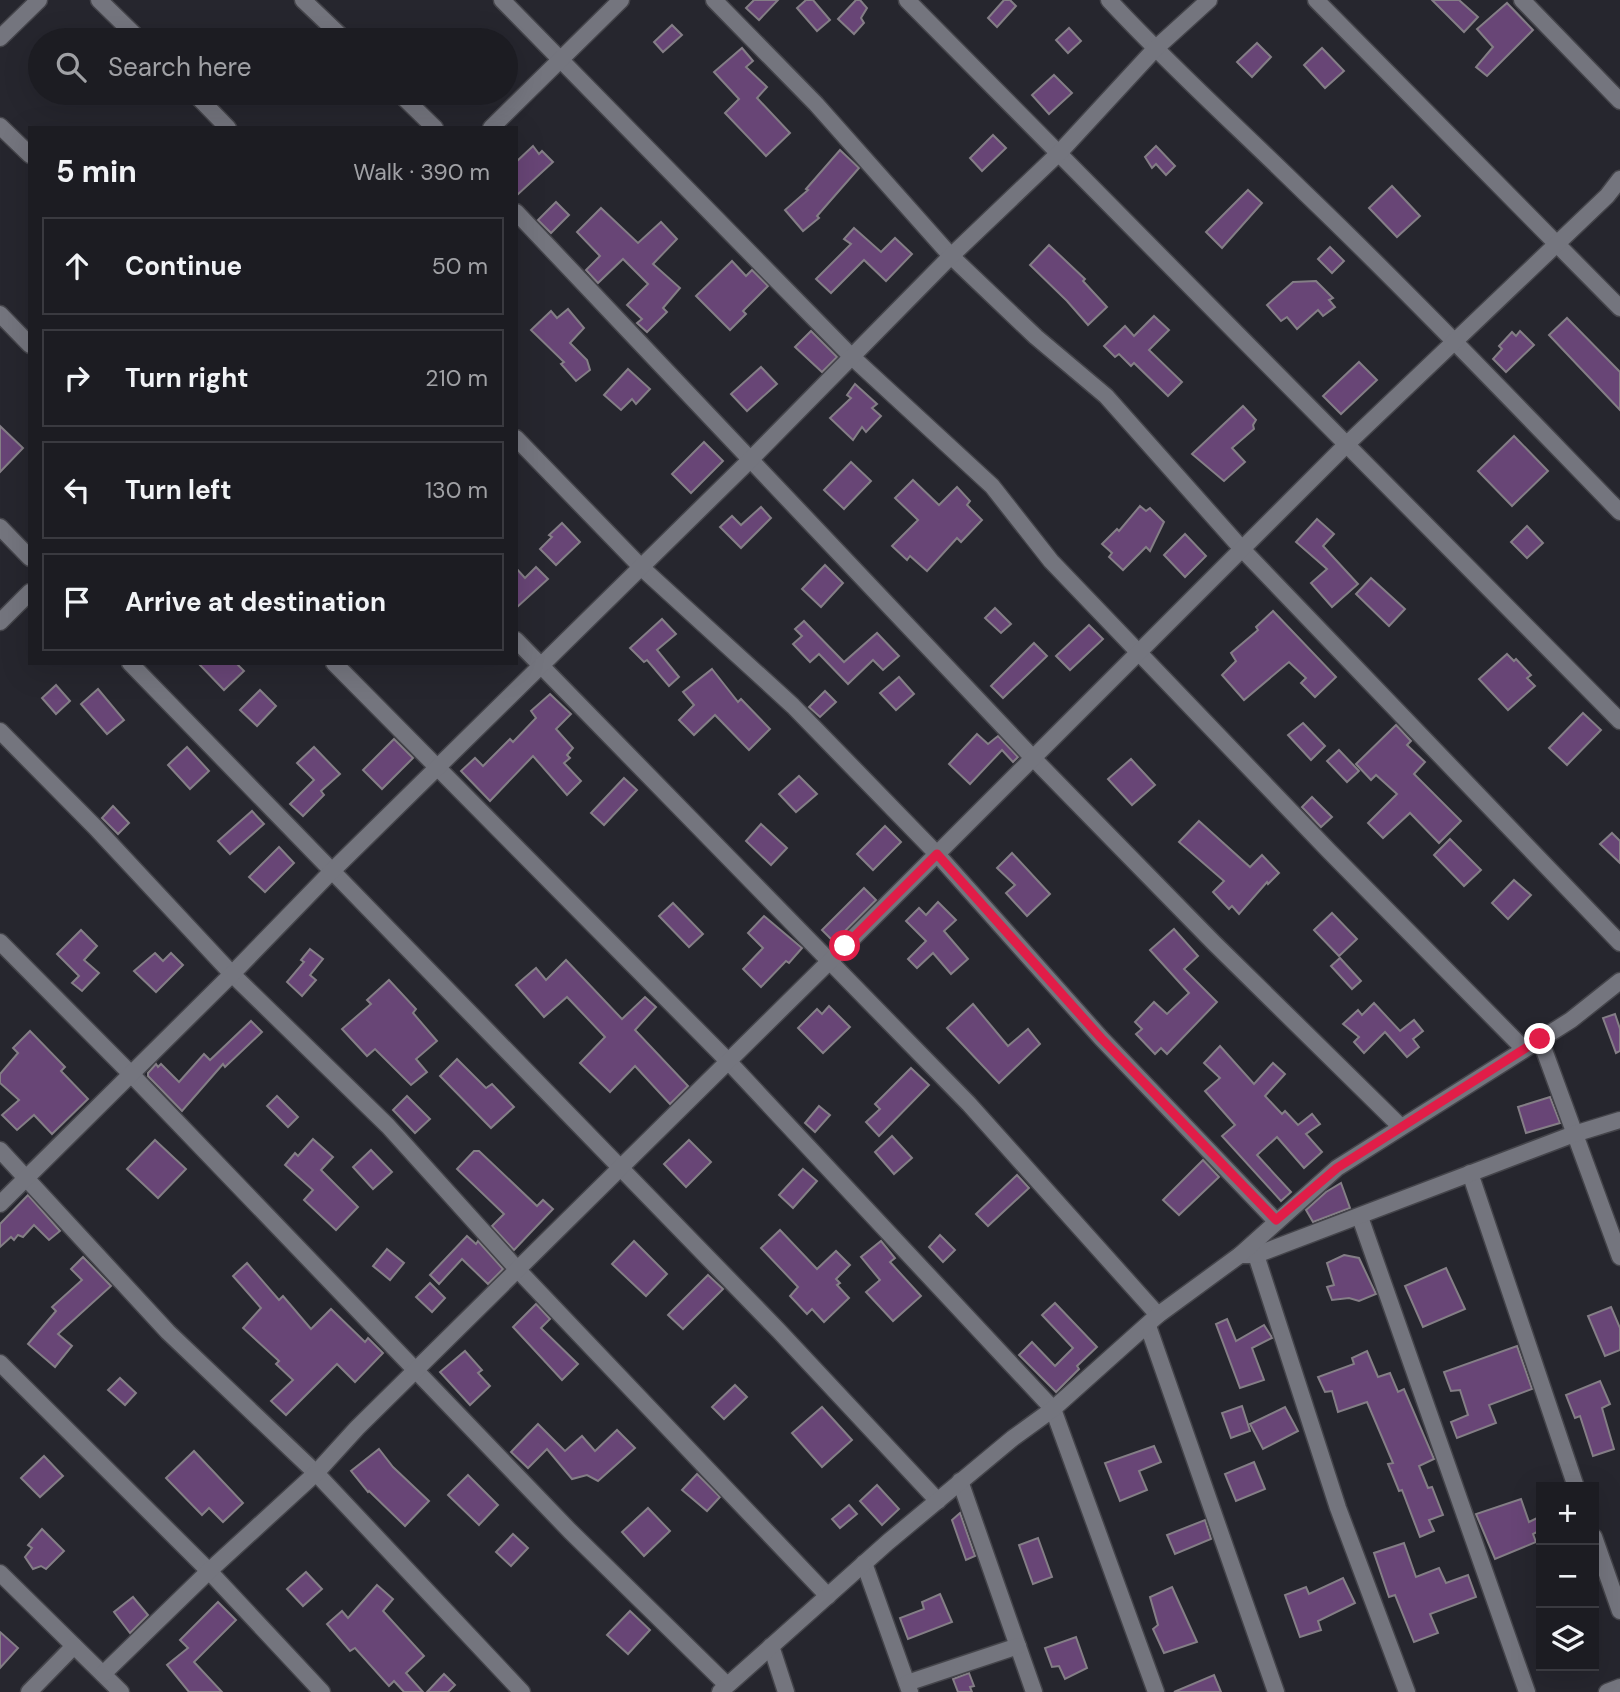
<!DOCTYPE html>
<meta charset="utf-8">
<style>
:root{--surface:#1c1c22;--page:#25252a;--text:#f1f3f6;--muted:#a0a1a5;--line:#3a3a40}
body{margin:0;font-family:"DM Sans",sans-serif;background:var(--page);color:var(--text)}
.controls{position:absolute;right:21px;bottom:21px;display:grid;overflow:hidden;border-radius:0px;box-shadow:0 7px 28px #0002}
.controls button{width:63px;height:63px;display:grid;place-items:center;padding:0;border:0;border-bottom:2px solid var(--line);background:var(--surface);color:var(--text);font:35px sans-serif}
.stop{position:absolute;width:21px;height:21px;margin:-16px;border:5px solid #e11d48;border-radius:50%;background:#fff}
.stop.end{background:#e11d48;border-color:#fff;box-shadow:0 2px 7px #0008}
.list{margin:0;padding:0;list-style:none}
h2{display:flex;justify-content:space-between;align-items:center;height:91px;margin:0;padding:0 28px;font-size:30px}
h2 small{font-size:23px;font-weight:400;color:var(--muted)}
.list li{display:grid;grid-template-columns:46px 1fr auto;gap:21px;align-items:center;box-sizing:border-box;height:98px;margin:0 14px 14px;padding:0 14px;border:2px solid var(--line);border-radius:0px}
.list b{display:block;font-size:26px;white-space:nowrap}
.list em{font-size:23px;font-style:normal;color:var(--muted)}
.icon{flex:none;width:38px;height:38px;fill:none;stroke:currentColor;stroke-width:2;stroke-linecap:round;stroke-linejoin:round}
.map{position:relative;flex:none;width:1620px;height:1692px;overflow:hidden}
.search{position:absolute;background:var(--surface);box-shadow:0 7px 28px #0002;left:28px;top:28px;width:490px;height:77px;display:flex;align-items:center;gap:18px;box-sizing:border-box;padding:0 24px;border-radius:38px;color:var(--muted);font-size:26px}
.panel{position:absolute;background:var(--surface);box-shadow:0 7px 28px #0002;left:28px;top:126px;width:490px;height:539px;border-radius:0px}
.map>svg:first-child{display:block}
</style>
<div class="map">
<svg width="1620" height="1692" viewBox="0 0 1620 1692">
<rect width="100%" height="100%" fill="#26262e"/>
<g fill="#684576" stroke="#847e86" stroke-width="2">
<polygon points="754,0 778,0 759,20 746,8"/>
<polygon points="806,0 813,0 830,20 817,31 797,8"/>
<polygon points="856,0 860,0 867,8 861,18 864,23 854,34 838,19"/>
<polygon points="1004,0 1010,0 1016,6 997,27 988,18"/>
<polygon points="1432,0 1459,0 1478,17 1464,32"/>
<polygon points="1507,3 1533,30 1487,76 1476,67 1493,47 1477,29"/>
<polygon points="672,25 682,35 663,52 654,42"/>
<polygon points="1069,28 1081,41 1068,53 1056,40"/>
<polygon points="1257,43 1271,57 1252,77 1237,62"/>
<polygon points="742,48 753,61 746,67 767,87 757,98 790,133 766,156 725,113 739,99 714,72"/>
<polygon points="1322,48 1344,71 1325,88 1304,65"/>
<polygon points="1054,75 1072,93 1049,114 1032,95"/>
<polygon points="993,135 1006,148 982,171 970,158"/>
<polygon points="533,146 539,154 542,151 553,162 516,196 516,162"/>
<polygon points="1156,146 1175,166 1166,175 1156,164 1152,168 1145,157"/>
<polygon points="840,150 859,168 817,216 819,218 803,231 785,210 808,190 806,189"/>
<polygon points="1392,186 1420,216 1397,237 1369,208"/>
<polygon points="1248,190 1262,203 1222,248 1206,232"/>
<polygon points="556,202 569,215 551,233 538,220"/>
<polygon points="601,208 638,243 661,222 677,239 653,264 680,288 663,308 667,312 647,332 637,323 642,319 627,305 648,284 623,259 598,283 586,270 600,256 577,232"/>
<polygon points="854,228 881,252 895,238 912,254 886,281 864,260 831,293 816,279 851,244 844,239"/>
<polygon points="1049,245 1085,279 1083,281 1107,307 1088,325 1067,301 1030,265"/>
<polygon points="1330,247 1344,261 1332,273 1318,259"/>
<polygon points="732,261 746,276 752,270 768,286 743,311 746,314 730,330 696,296"/>
<polygon points="1316,281 1333,298 1329,300 1335,307 1323,316 1318,310 1297,329 1287,317 1281,321 1267,305 1293,282"/>
<polygon points="568,309 584,328 570,343 587,360 590,370 576,381 561,364 564,362 531,330 551,311 557,318"/>
<polygon points="1154,316 1169,330 1149,350 1182,382 1168,396 1134,363 1131,366 1119,354 1115,357 1104,346 1125,326 1134,336"/>
<polygon points="1567,318 1620,372 1620,410 1549,335"/>
<polygon points="811,331 837,357 822,372 795,347"/>
<polygon points="1520,331 1534,345 1506,372 1493,359 1502,349 1499,346 1512,332 1516,336"/>
<polygon points="1359,362 1377,380 1341,414 1323,396"/>
<polygon points="761,367 777,384 747,411 731,394"/>
<polygon points="628,369 650,389 636,404 632,399 621,410 604,395"/>
<polygon points="855,384 877,404 872,408 881,416 866,432 862,427 853,440 830,418 851,398 847,395"/>
<polygon points="1243,406 1256,420 1253,425 1254,429 1232,448 1245,462 1224,481 1192,454"/>
<polygon points="0,426 23,448 0,472"/>
<polygon points="1514,436 1548,471 1512,506 1478,471"/>
<polygon points="704,442 723,461 691,493 672,474"/>
<polygon points="851,462 871,481 844,509 824,490"/>
<polygon points="913,480 939,505 957,487 970,501 967,505 982,520 961,542 957,538 927,571 910,556 907,560 892,546 918,520 895,498"/>
<polygon points="1140,506 1146,511 1150,508 1164,522 1150,551 1146,547 1123,570 1109,557 1112,553 1102,544 1117,529 1119,531"/>
<polygon points="761,507 771,518 741,548 720,527 732,516 741,525"/>
<polygon points="1317,519 1334,534 1323,546 1358,584 1332,607 1311,583 1327,569 1296,542"/>
<polygon points="562,523 580,542 556,565 540,549 552,537 549,535"/>
<polygon points="1527,526 1543,543 1527,558 1511,542"/>
<polygon points="1185,534 1206,556 1185,577 1164,555"/>
<polygon points="825,565 843,583 821,607 802,589"/>
<polygon points="536,567 548,579 516,608 516,568 525,578"/>
<polygon points="1371,578 1405,609 1389,626 1356,594"/>
<polygon points="995,608 1011,624 1001,633 985,618"/>
<polygon points="1273,611 1336,677 1315,697 1301,683 1306,678 1289,662 1244,700 1222,675 1236,661 1231,653 1258,630 1256,627"/>
<polygon points="662,619 676,634 657,650 679,677 669,686 647,660 644,662 630,648"/>
<polygon points="804,621 844,662 877,633 899,656 883,670 873,660 848,684 819,654 810,662 793,644 802,636 795,629"/>
<polygon points="1089,625 1103,639 1070,670 1056,656"/>
<polygon points="1034,643 1047,656 1003,698 991,686"/>
<polygon points="1507,654 1514,661 1516,659 1531,675 1527,678 1535,686 1508,710 1479,679"/>
<polygon points="198,663 236,663 244,671 224,690"/>
<polygon points="712,669 738,702 741,699 770,729 749,750 715,715 694,735 679,720 694,705 683,692"/>
<polygon points="899,677 914,694 896,710 880,693"/>
<polygon points="56,685 70,701 56,714 42,698"/>
<polygon points="98,689 124,720 107,734 81,704"/>
<polygon points="260,690 276,706 257,726 240,710"/>
<polygon points="825,691 836,702 820,717 809,707"/>
<polygon points="550,694 571,714 556,729 573,748 567,755 570,758 564,763 581,781 567,795 533,756 490,801 461,771 475,758 483,766 510,739 513,742 536,718 531,711"/>
<polygon points="1583,713 1601,730 1567,765 1549,748"/>
<polygon points="1303,723 1325,746 1311,760 1288,735"/>
<polygon points="1396,725 1411,741 1407,745 1425,762 1414,774 1461,821 1439,843 1410,813 1383,838 1368,823 1397,794 1376,775 1371,780 1356,764"/>
<polygon points="977,734 988,744 998,736 1018,757 1013,762 1002,750 970,784 949,764"/>
<polygon points="394,739 413,758 382,789 363,770"/>
<polygon points="187,747 209,771 190,789 168,765"/>
<polygon points="314,747 340,774 321,791 324,795 303,816 290,804 314,780 297,763"/>
<polygon points="1339,750 1359,771 1347,782 1327,761"/>
<polygon points="1131,759 1155,785 1132,805 1108,779"/>
<polygon points="799,776 817,794 796,812 779,794"/>
<polygon points="624,778 637,790 604,825 591,813"/>
<polygon points="1312,797 1332,817 1321,827 1302,807"/>
<polygon points="113,806 129,823 118,834 102,818"/>
<polygon points="252,811 264,824 230,854 218,841"/>
<polygon points="1199,821 1250,867 1262,855 1279,873 1268,884 1267,882 1239,914 1232,906 1229,909 1213,892 1224,881 1179,842"/>
<polygon points="761,824 787,848 771,865 746,841"/>
<polygon points="885,826 901,842 873,870 857,854"/>
<polygon points="1612,833 1620,841 1620,863 1600,844"/>
<polygon points="1450,839 1481,870 1464,886 1434,855"/>
<polygon points="279,847 294,863 265,892 249,877"/>
<polygon points="1012,853 1050,894 1027,916 1006,893 1015,885 997,868"/>
<polygon points="1514,880 1531,895 1508,919 1492,903"/>
<polygon points="864,888 876,900 834,942 822,930"/>
<polygon points="938,902 956,920 944,931 968,959 951,974 933,953 917,968 908,959 926,941 906,921 919,908 926,915"/>
<polygon points="673,903 703,934 689,947 659,916"/>
<polygon points="1332,913 1357,939 1339,956 1314,930"/>
<polygon points="764,916 802,948 789,963 786,961 761,987 743,969 763,948 748,933"/>
<polygon points="1174,929 1198,956 1184,969 1217,1002 1167,1054 1161,1048 1155,1054 1136,1034 1142,1029 1135,1022 1154,1002 1167,1014 1189,993 1150,950"/>
<polygon points="81,930 97,946 84,960 99,973 82,991 72,983 79,976 57,954"/>
<polygon points="310,949 323,959 310,975 316,980 302,996 287,982 304,962 301,960"/>
<polygon points="155,953 163,961 171,953 183,965 156,992 134,971"/>
<polygon points="1340,958 1361,981 1352,989 1331,966"/>
<polygon points="566,960 622,1019 645,997 656,1007 635,1030 688,1086 670,1104 635,1066 610,1092 580,1063 605,1037 567,997 544,1017 516,985 536,968 546,980"/>
<polygon points="389,980 416,1009 413,1013 437,1041 416,1059 427,1072 411,1085 375,1049 367,1056 342,1029 371,1004 367,1000"/>
<polygon points="1374,1003 1400,1031 1414,1020 1423,1031 1413,1039 1419,1047 1407,1057 1385,1032 1364,1053 1354,1042 1359,1037 1343,1024 1358,1010 1362,1015"/>
<polygon points="973,1004 1008,1046 1028,1029 1040,1044 999,1083 947,1028"/>
<polygon points="829,1006 850,1027 823,1053 798,1028 817,1009 822,1014"/>
<polygon points="1615,1014 1620,1029 1620,1051 1616,1053 1603,1018"/>
<polygon points="251,1021 262,1032 225,1067 223,1064 182,1111 148,1076 148,1073 156,1064 158,1067 161,1064 179,1082 204,1054 210,1060"/>
<polygon points="30,1031 65,1067 61,1071 88,1099 52,1134 34,1115 17,1130 2,1115 19,1100 0,1083 0,1074 18,1053 13,1048"/>
<polygon points="1220,1046 1254,1084 1273,1063 1285,1074 1265,1096 1282,1114 1285,1111 1298,1125 1312,1114 1320,1124 1306,1134 1322,1152 1304,1168 1277,1137 1257,1155 1291,1192 1281,1201 1222,1136 1235,1125 1205,1091 1220,1078 1204,1063"/>
<polygon points="457,1059 486,1088 492,1084 514,1107 491,1128 440,1076"/>
<polygon points="911,1068 929,1085 879,1136 866,1122 880,1109 875,1104"/>
<polygon points="277,1096 298,1117 288,1127 267,1106"/>
<polygon points="407,1096 430,1119 415,1133 393,1110"/>
<polygon points="1550,1097 1560,1123 1526,1133 1518,1107"/>
<polygon points="819,1106 830,1115 815,1132 805,1123"/>
<polygon points="892,1136 912,1158 894,1174 875,1152"/>
<polygon points="313,1139 333,1157 321,1170 358,1207 336,1230 304,1200 313,1190 285,1165 295,1153 298,1156"/>
<polygon points="155,1140 186,1169 158,1198 127,1169"/>
<polygon points="689,1140 711,1162 686,1187 664,1164"/>
<polygon points="371,1150 392,1172 373,1189 353,1167"/>
<polygon points="474,1151 479,1151 537,1206 543,1200 553,1209 514,1250 492,1226 504,1214 457,1169"/>
<polygon points="1203,1160 1219,1177 1179,1215 1163,1200"/>
<polygon points="803,1169 817,1181 793,1208 779,1195"/>
<polygon points="1017,1175 1029,1188 988,1226 976,1214"/>
<polygon points="1341,1183 1350,1208 1313,1222 1306,1210 1326,1192"/>
<polygon points="28,1195 60,1231 49,1240 34,1225 23,1237 18,1235 14,1240 11,1237 0,1247 0,1224"/>
<polygon points="780,1230 817,1269 836,1251 850,1265 836,1279 840,1283 837,1285 849,1298 824,1322 812,1309 807,1314 790,1296 798,1287 761,1248"/>
<polygon points="940,1235 955,1250 943,1262 929,1247"/>
<polygon points="467,1236 476,1244 478,1241 503,1269 488,1284 462,1259 439,1284 430,1275"/>
<polygon points="634,1241 667,1274 646,1296 612,1264"/>
<polygon points="881,1241 895,1258 890,1262 921,1296 893,1321 866,1292 880,1280 861,1257"/>
<polygon points="387,1249 404,1263 390,1280 373,1266"/>
<polygon points="1344,1255 1359,1258 1376,1294 1359,1301 1349,1298 1332,1300 1327,1287 1334,1285 1327,1263"/>
<polygon points="83,1257 111,1286 58,1334 72,1346 55,1367 28,1344 56,1311 52,1307 82,1280 71,1269"/>
<polygon points="247,1263 279,1300 283,1296 311,1329 331,1309 365,1342 368,1338 383,1353 355,1382 337,1364 286,1415 271,1401 293,1380 276,1364 279,1361 243,1328 261,1308 233,1276"/>
<polygon points="1446,1268 1465,1309 1423,1327 1405,1286"/>
<polygon points="708,1275 723,1289 683,1329 668,1315"/>
<polygon points="430,1283 445,1298 432,1312 416,1297"/>
<polygon points="1055,1303 1097,1347 1077,1366 1079,1369 1056,1392 1019,1355 1032,1342 1055,1366 1073,1348 1042,1315"/>
<polygon points="536,1304 550,1319 541,1328 578,1364 562,1380 513,1327"/>
<polygon points="1611,1307 1620,1328 1620,1350 1605,1356 1588,1316"/>
<polygon points="1227,1319 1236,1341 1264,1325 1271,1336 1272,1338 1252,1348 1264,1380 1240,1388 1216,1324"/>
<polygon points="1517,1346 1532,1389 1489,1405 1496,1423 1457,1438 1451,1422 1468,1415 1460,1390 1451,1391 1444,1372"/>
<polygon points="465,1351 482,1370 478,1373 490,1386 470,1405 440,1372"/>
<polygon points="1367,1351 1378,1377 1390,1373 1398,1392 1404,1389 1434,1459 1419,1466 1428,1488 1432,1487 1443,1515 1429,1520 1434,1531 1420,1537 1402,1490 1399,1491 1388,1464 1393,1463 1367,1402 1338,1412 1332,1391 1325,1392 1318,1377 1354,1364 1352,1358"/>
<polygon points="120,1378 136,1393 125,1405 108,1390"/>
<polygon points="1600,1381 1610,1404 1602,1408 1614,1449 1593,1456 1580,1416 1575,1418 1566,1395"/>
<polygon points="735,1385 747,1397 724,1419 712,1407"/>
<polygon points="1242,1406 1250,1431 1231,1438 1222,1413"/>
<polygon points="822,1407 852,1440 822,1467 792,1433"/>
<polygon points="1285,1407 1298,1431 1263,1449 1250,1424"/>
<polygon points="538,1424 565,1451 582,1436 595,1451 617,1430 635,1448 598,1481 587,1475 572,1479 547,1449 528,1468 511,1452"/>
<polygon points="1154,1446 1161,1462 1139,1471 1147,1490 1120,1501 1105,1463"/>
<polygon points="379,1449 393,1467 429,1501 405,1526 369,1491 368,1492 351,1471"/>
<polygon points="194,1451 243,1503 223,1522 209,1508 202,1515 166,1478"/>
<polygon points="44,1456 63,1476 40,1497 21,1478"/>
<polygon points="1254,1462 1265,1489 1236,1501 1225,1474"/>
<polygon points="697,1474 720,1497 707,1511 682,1490"/>
<polygon points="468,1475 498,1505 479,1525 448,1495"/>
<polygon points="877,1485 899,1509 882,1525 860,1501"/>
<polygon points="1521,1499 1529,1522 1541,1516 1541,1530 1533,1534 1536,1542 1495,1559 1476,1514"/>
<polygon points="849,1505 857,1514 840,1528 832,1519"/>
<polygon points="648,1508 670,1531 644,1556 622,1532"/>
<polygon points="960,1513 975,1556 966,1560 952,1520"/>
<polygon points="1205,1520 1211,1539 1175,1554 1167,1535"/>
<polygon points="42,1529 64,1551 46,1569 41,1566 33,1569 25,1557 32,1548 28,1545"/>
<polygon points="513,1534 528,1548 511,1566 496,1552"/>
<polygon points="1038,1538 1052,1577 1033,1584 1019,1545"/>
<polygon points="1404,1543 1416,1577 1439,1568 1446,1583 1468,1575 1476,1597 1430,1614 1438,1633 1414,1642 1395,1595 1389,1597 1374,1553"/>
<polygon points="306,1572 322,1589 303,1606 287,1589"/>
<polygon points="1343,1578 1355,1603 1318,1621 1321,1630 1300,1637 1285,1595 1306,1587 1309,1594"/>
<polygon points="377,1585 393,1599 383,1611 424,1656 406,1673 423,1692 404,1692 394,1681 389,1686 355,1648 350,1651 327,1624 342,1611 348,1618"/>
<polygon points="1172,1587 1197,1642 1164,1653 1153,1629 1158,1625 1150,1597"/>
<polygon points="940,1594 952,1622 908,1639 900,1618 924,1609 922,1602"/>
<polygon points="133,1597 148,1615 130,1633 114,1612"/>
<polygon points="218,1602 236,1620 194,1662 222,1692 189,1692 167,1665 188,1648 180,1640"/>
<polygon points="630,1611 650,1630 628,1654 607,1635"/>
<polygon points="0,1632 18,1648 0,1668"/>
<polygon points="1076,1637 1087,1668 1065,1679 1059,1666 1052,1667 1045,1648"/>
<polygon points="969,1673 974,1686 970,1687 972,1692 958,1692 953,1679"/>
<polygon points="444,1674 455,1685 448,1692 427,1692"/>
<polygon points="1214,1675 1221,1692 1174,1692"/>
</g>
<g fill="none" stroke-linecap="round" stroke-linejoin="round">
<defs>
<g id="minor">
<polyline points="99,0 140,40"/>
<polyline points="303,0 345,40"/>
<polyline points="502,0 851,356 992,486 1051,561 1329,851 1524,1049"/>
<polyline points="714,0 816,104 951,256 1036,337 1106,396 1242,549 1620,943"/>
<polyline points="907,0 1620,721"/>
<path d="M1109,0c63,68 131,129 197,194 107,103 210,211 314,318"/>
<polyline points="1316,0 1620,308"/>
<polyline points="1522,0 1620,101"/>
<polyline points="0,38 39,0"/>
<polyline points="194,93 228,128"/>
<polyline points="399,93 435,128"/>
<polyline points="0,126 30,155"/>
<polyline points="491,128 621,0"/>
<polyline points="516,212 1033,758 1214,943 1401,1127"/>
<polyline points="0,314 30,345"/>
<polyline points="516,438 642,568 793,706 937,854 1101,1038 1276,1221"/>
<polyline points="0,527 30,558"/>
<polyline points="0,622 30,592"/>
<polyline points="516,640 969,1104 1158,1315"/>
<polyline points="130,663 779,1331 938,1501"/>
<polyline points="334,663 728,1061 1053,1409 1156,1692"/>
<polyline points="0,731 95,827 232,974 388,1126 518,1270 828,1596"/>
<polyline points="0,942 132,1075 570,1531 727,1685"/>
<polyline points="1540,1039 1620,1257"/>
<polyline points="0,1150 168,1332 316,1473 522,1692"/>
<polyline points="1470,1173 1576,1487"/>
<polyline points="0,1204 232,974 331,872 750,460 951,256 1059,153 1155,49 1209,0"/>
<polyline points="1360,1217 1527,1692"/>
<polyline points="1240,1255 1256,1255 1338,1508 1407,1692"/>
<polyline points="1256,1255 1574,1134 1620,1120"/>
<polyline points="1148,1326 1276,1692"/>
<polyline points="0,1363 209,1571 322,1692"/>
<polyline points="960,1481 1034,1692"/>
<polyline points="1594,1537 1620,1611"/>
<polyline points="864,1563 910,1692"/>
<polyline points="0,1573 121,1692"/>
<polyline points="771,1646 786,1692"/>
<polyline points="103,1674 209,1571 316,1473 357,1428 845,946 1346,445 1607,196 1620,179"/>
<polyline points="907,1683 1018,1646"/>
<polyline points="29,1692 74,1646"/>
<polyline points="720,1692 888,1542 1013,1438 1053,1409 1158,1315 1240,1255 1337,1168 1571,1020 1620,981"/>
<polyline points="1607,1692 1620,1687"/>
</g>
</defs>
<use href="#minor" stroke="#44444a" stroke-width="19"/>
<use href="#minor" stroke="#74757e" stroke-width="16"/>
</g>
<g fill="none" stroke-linecap="round" stroke-linejoin="round">
<polyline stroke="#e11d48" stroke-width="9" points="845,946 937,854 1101,1038 1276,1220 1337,1168 1540,1039"/>
</g>
</svg>
<div class="controls">
<button>+</button>
<button>−</button>
<button><svg class="icon" aria-label="layers" viewBox="0 0 24 24"><path d="M12 4l9 5-9 5-9-5zM3 14l9 5 9-5"/></svg></button>
</div>
<div class="stop" style="left:845px;top:946px"></div>
<div class="stop end" style="left:1540px;top:1039px"></div>
<div class="search"><svg class="icon" aria-label="search" viewBox="0 0 24 24"><circle cx="10" cy="10" r="6"/><path d="M15 15l6 6"/></svg>Search here</div>
<section class="panel">
<h2>5 min<small>Walk · 390 m</small></h2>
<ul class="list">
<li><svg class="icon" aria-label="ahead" viewBox="0 0 24 24"><path d="M12 20V5M6 11l6-6 6 6"/></svg><div><b>Continue</b></div><em>50 m</em></li>
<li><svg class="icon" aria-label="right" viewBox="0 0 24 24"><path d="M7 20v-9h11M14 6l5 5-5 5"/></svg><div><b>Turn right</b></div><em>210 m</em></li>
<li><svg class="icon" aria-label="left" viewBox="0 0 24 24"><path d="M17 20v-9H6M10 6l-5 5 5 5"/></svg><div><b>Turn left</b></div><em>130 m</em></li>
<li><svg class="icon" aria-label="arrive" viewBox="0 0 24 24"><path d="M6 21V4h12l-3 4 3 4H6"/></svg><div><b>Arrive at destination</b></div></li>
</ul>
</section>
</div>
